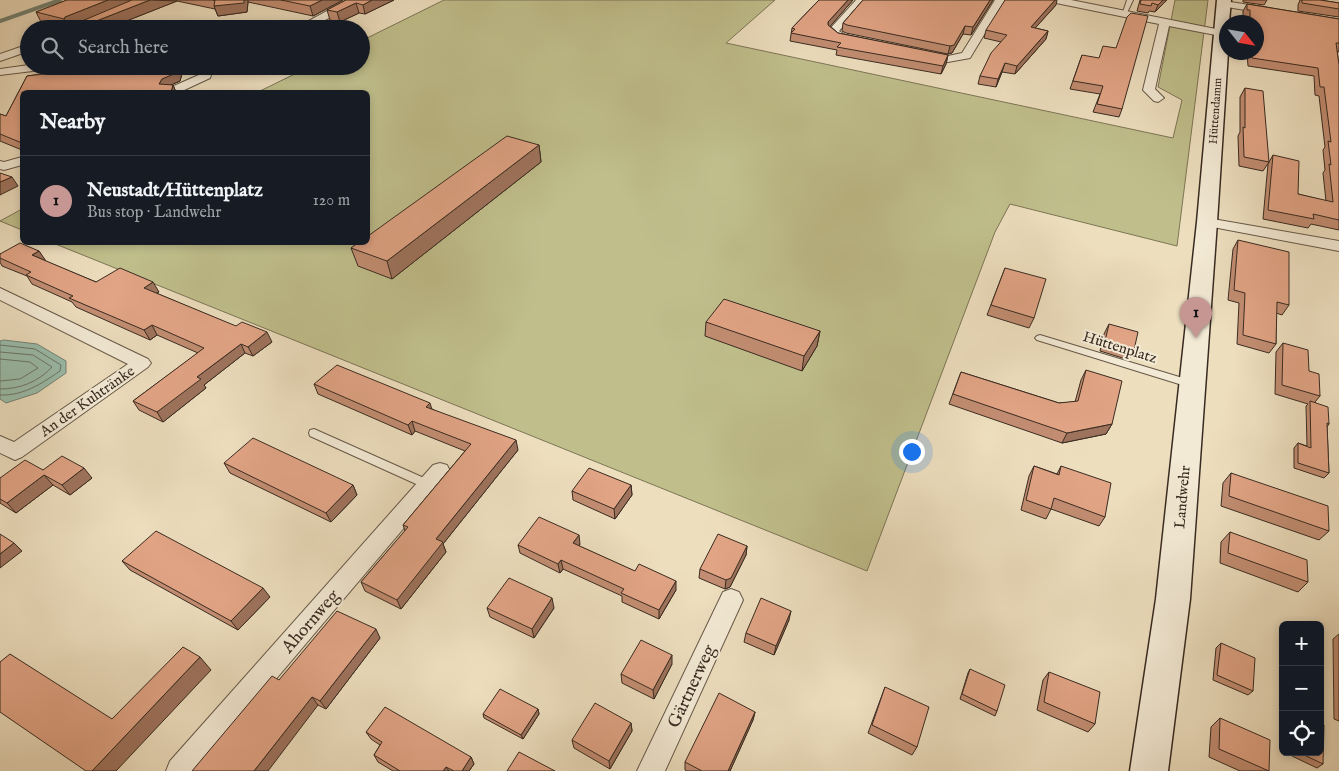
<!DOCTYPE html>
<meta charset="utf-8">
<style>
:root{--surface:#171b24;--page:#20242c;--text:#f1f3f6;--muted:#9ea1a6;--line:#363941;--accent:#c59692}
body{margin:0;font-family:"IM FELL English",serif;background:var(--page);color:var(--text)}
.controls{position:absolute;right:15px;bottom:15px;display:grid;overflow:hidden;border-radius:8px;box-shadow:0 2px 8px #0003}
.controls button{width:45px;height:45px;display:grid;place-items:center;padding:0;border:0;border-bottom:1px solid var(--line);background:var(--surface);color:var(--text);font:25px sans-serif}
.compass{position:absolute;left:1219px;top:15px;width:45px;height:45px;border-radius:50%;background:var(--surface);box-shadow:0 2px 8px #0003;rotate:121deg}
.you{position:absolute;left:911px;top:451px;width:18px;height:18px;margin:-12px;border:4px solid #fff;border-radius:50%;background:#1a73e8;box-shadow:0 0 0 8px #1a73e833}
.badge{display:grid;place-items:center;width:32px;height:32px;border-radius:50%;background:var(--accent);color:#111;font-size:16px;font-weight:700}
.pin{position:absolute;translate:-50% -41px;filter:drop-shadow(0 1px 2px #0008)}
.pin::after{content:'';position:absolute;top:26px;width:18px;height:15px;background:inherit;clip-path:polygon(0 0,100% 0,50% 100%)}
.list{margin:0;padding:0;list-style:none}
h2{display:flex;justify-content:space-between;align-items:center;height:65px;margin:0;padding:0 20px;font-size:21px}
h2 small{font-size:16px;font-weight:400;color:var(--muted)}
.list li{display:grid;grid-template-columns:32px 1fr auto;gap:15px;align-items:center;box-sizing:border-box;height:90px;padding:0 20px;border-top:1px solid var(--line)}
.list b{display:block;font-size:19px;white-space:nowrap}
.list p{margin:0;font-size:16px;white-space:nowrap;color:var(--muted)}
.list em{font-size:16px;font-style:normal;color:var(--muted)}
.icon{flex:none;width:28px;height:28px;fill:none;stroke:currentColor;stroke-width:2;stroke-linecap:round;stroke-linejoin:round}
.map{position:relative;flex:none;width:1339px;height:771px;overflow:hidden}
.search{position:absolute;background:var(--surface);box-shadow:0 2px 8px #0003;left:20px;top:20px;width:350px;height:55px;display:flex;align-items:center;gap:12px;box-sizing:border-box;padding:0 18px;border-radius:28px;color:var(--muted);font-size:19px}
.panel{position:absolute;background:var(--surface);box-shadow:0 2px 8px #0003;left:20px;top:90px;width:350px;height:155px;border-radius:8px}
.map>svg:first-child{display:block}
</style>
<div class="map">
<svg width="1339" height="771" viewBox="0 0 1339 771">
<rect width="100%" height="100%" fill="#eddebe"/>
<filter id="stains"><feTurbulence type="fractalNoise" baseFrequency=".004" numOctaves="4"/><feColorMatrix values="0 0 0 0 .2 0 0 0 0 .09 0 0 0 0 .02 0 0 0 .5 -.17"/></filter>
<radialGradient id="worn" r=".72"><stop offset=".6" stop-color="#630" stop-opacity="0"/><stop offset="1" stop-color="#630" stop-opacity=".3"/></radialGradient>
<g fill="#c0bf8c" stroke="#7c7556">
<polygon points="444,0 775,0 726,43 1173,138 1182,100 1158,87 1175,0 1208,0 1177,246 1010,204 995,232 867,571 53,243 368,242 368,92 258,92 311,66 361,66 361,41"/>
<polygon points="22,209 22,230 0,221"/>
</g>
<polygon fill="#9abdac" stroke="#738374" points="4,340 37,344 66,361 66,373 37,393 6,403 0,399 0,341"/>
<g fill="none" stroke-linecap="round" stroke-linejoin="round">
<g stroke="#6a7466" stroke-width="1">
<path d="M0,345l35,4 26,16 -1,6c-19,13 -37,25 -60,24"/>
<path d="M0,352l33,3 19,12c-14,15 -32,22 -52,22"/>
<polyline points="0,359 30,362 38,368 20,379 0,381"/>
</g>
<polyline stroke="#738374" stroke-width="4" points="0,21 60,0"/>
<defs>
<g id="lane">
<polygon points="1127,0 1133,0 1126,15 1122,15"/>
<polygon points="1040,335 1196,382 1197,384 1192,388 1037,340 1035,338 1037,336"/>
<polygon points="314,429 433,482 435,485 433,488 429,489 425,488 310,436 309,433 310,430"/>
</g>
<g id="street">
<polygon points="347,0 358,0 350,7 308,29 294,29"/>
<polygon points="856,0 866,0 839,31 845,35 858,38 859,40 854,43 838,40 828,31"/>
<polygon points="995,0 1005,0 970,58 948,62 919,56 917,54 919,52 923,51 948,56 962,53"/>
<polygon points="1051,0 1071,0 1221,30 1226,33 1221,36 1169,26 1155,89 1164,98 1158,102 1154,101 1143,90 1159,24 1056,3"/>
<polygon points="1224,1 1269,8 1274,11 1269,14 1221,6 1219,4"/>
<polygon points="29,44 29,51 0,61 0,54"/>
<polygon points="29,65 54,66 49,69 0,75 0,69"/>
<polygon points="202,66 214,66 210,78 180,92 165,92 167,89 201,74"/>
<polygon points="22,157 22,165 4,170 0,169 0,161 4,162"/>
<polygon points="1207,218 1339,241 1339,251 1202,225 1200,222 1202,219"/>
<polygon points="0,288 148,359 151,363 148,367 22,457 15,460 0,453 0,436 14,442 128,364 0,300"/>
<polygon points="440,463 447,465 450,471 447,477 198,771 166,771 170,761 433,465"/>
<polygon points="731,589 739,592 743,600 665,771 637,771 723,592"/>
</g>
<polygon id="secondary" points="1217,0 1231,0 1229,22 1226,22 1228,52 1217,222 1190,599 1168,771 1130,771 1156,599 1197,222"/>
</defs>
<use href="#lane" stroke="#665848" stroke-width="2"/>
<use href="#street" stroke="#665848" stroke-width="2"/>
<use href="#secondary" stroke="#392b21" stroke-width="3"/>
<use href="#lane" fill="#f3ead5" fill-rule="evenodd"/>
<use href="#street" fill="#f3ead5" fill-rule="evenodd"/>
<use href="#secondary" fill="#f3ead5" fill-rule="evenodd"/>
</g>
<g fill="#c28d72" stroke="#392b21">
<polygon points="67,0 343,0 313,16 248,2 247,12 218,16 215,9 177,1 106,29 74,29 72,26 70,27 70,29 66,29 41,22 36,12"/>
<polygon points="346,0 394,0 365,14 359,13 340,22 330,20 327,10"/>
<polygon points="819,0 853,0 830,26 838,33 948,55 946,64 941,74 836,55 837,50 790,41 792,28"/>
<polygon points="863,0 993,0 971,35 963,34 952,53 948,54 846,33 842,31 843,23"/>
<polygon points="1140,0 1167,0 1155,12 1149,11 1148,13 1137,11"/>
<polygon points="1243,0 1267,0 1264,5 1243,2"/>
<polygon points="1300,0 1320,0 1339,3 1339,17 1298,11 1298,5"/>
<polygon points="1247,4 1339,19 1339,52 1337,51 1339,65 1339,230 1311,224 1308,228 1263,219 1268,164 1273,155 1298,194 1326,201 1323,173 1325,170 1323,150 1325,147 1319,96 1315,95 1314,76 1248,66 1247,52 1256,52 1256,22 1246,22 1246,18 1243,17 1243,11"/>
<polygon points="1056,5 1035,28 1048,31 1046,39 1015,74 1002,72 996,87 978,84 980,76 1001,42 984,38 986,30"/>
<polygon points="1082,55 1122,109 1119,117 1093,112 1100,94 1070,89"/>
<polygon points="105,66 184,66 180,81 171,85 173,85 176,92 22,92 22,150 0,141 0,114 6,116 27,76"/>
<polygon points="1245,88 1269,162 1263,171 1239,166 1238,136 1240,132 1240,97"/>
<polygon points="539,145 541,162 392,279 358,266 351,248"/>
<polygon points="1238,240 1289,305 1282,315 1276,313 1276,344 1269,353 1237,344 1239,303 1228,300 1233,249"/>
<polygon points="39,251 45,261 96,282 159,292 156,293 272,342 253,356 245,353 204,385 206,388 163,422 139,410 133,401 198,353 157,335 150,340 76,307 72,302 32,284 27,276 2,266 0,262 0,254"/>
<polygon points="1005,268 1034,318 1029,328 987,315"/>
<polygon points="706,322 820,331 817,346 802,371 705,336"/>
<polygon points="1109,324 1134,350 1129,360 1100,351 1104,334"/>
<polygon points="1283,343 1309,371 1320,396 1315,402 1329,424 1327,427 1329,473 1324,478 1294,468 1294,448 1298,443 1307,446 1306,406 1308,404 1275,394 1276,352"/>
<polygon points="1086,370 1112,424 1106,434 1062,443 949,404 961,372 1059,403 1075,402 1081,380"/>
<polygon points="314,384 432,409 518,450 443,544 446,552 401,609 365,591 361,582 405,531 403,525 465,451 415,431 412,435 318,394"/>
<polygon points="224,463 353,485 357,495 331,522 230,473"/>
<polygon points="1034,466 1057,474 1061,466 1105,517 1099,526 1051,509 1046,519 1021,510 1029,476"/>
<polygon points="43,470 92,478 70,495 53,485 16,513 0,503 0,478"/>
<polygon points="1231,473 1329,531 1319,540 1221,506 1223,483"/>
<polygon points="631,485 632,495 615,519 573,500 572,491"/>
<polygon points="1230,532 1308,582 1298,592 1220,563 1221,542"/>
<polygon points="580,544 579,546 676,590 659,619 622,602 622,596 563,569 560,573 520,553 518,545"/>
<polygon points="747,546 746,555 730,587 725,589 699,578 700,569"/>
<polygon points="122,561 270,597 238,630 130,570"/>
<polygon points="487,608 554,608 534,638 490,617"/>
<polygon points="789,620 774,655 744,642 746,633"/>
<polygon points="1339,634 1339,721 1334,719 1333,639"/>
<polygon points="380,638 326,709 318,705 279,680"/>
<polygon points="1221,643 1253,691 1248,695 1213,680 1216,648"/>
<polygon points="672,664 654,699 622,683 621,674"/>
<polygon points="970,669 997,711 995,716 960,699 968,673"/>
<polygon points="1049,672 1095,724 1088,732 1037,710 1043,680"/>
<polygon points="885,687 917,747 912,755 868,733"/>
<polygon points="538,709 539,714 523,739 484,718 483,714"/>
<polygon points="755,712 753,720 730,771 687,771 685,770 685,762"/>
<polygon points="1220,718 1269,771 1240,771 1209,757 1211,727"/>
<polygon points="631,723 632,731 610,769 574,748 572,740"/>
<polygon points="366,732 471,757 474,764 469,771 393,771 378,762 374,755 380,745 371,739"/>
<polygon points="1292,752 1320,752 1323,764 1317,768 1292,756"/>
</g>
<g fill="#9e735d" stroke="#392b21">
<polygon points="108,0 136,0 80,23 70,21 72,26 69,29 64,19 65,17"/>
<polygon points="150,0 177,1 106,29 88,29 86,25"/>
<polygon points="244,0 248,0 248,2 247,12 218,16 214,6"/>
<polygon points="322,0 343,0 313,16 310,6"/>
<polygon points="372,0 394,0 365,14 363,5"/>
<polygon points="848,0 853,0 827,30 828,22"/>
<polygon points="990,0 993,0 971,35 973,27"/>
<polygon points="1055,0 1057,0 1056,5 1029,35 1031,27"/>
<polygon points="1163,0 1167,0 1155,12 1158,5"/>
<polygon points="356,3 359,13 340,22 337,12"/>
<polygon points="965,26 963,34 952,53 948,54 950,46"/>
<polygon points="1048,31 1046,39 1015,74 1017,66"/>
<polygon points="948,55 946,64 941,74 943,66"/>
<polygon points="1005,63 1002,72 996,87 998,79"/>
<polygon points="178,66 184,66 180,81 166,87 159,84 162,79"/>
<polygon points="173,85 176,92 171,92"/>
<polygon points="539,145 541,162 392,279 387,261"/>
<polygon points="12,177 18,186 0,195 0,182"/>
<polygon points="39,251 46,261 32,255"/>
<polygon points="153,282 159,292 149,297 144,288"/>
<polygon points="152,325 157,335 150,340 144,330"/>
<polygon points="820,331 817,346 802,371 804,356"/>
<polygon points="267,332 272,342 253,356 248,347"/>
<polygon points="241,344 245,353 204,385 206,388 163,422 157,412 197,377"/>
<polygon points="430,403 433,413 426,407"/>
<polygon points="412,421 415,431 412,435 408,425"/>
<polygon points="1112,424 1106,434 1062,443 1067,433"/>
<polygon points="516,440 518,450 443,544 446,552 401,609 397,600 436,539"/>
<polygon points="84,468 92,478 70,495 62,485"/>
<polygon points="44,475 53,485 16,513 7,503"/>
<polygon points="353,485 357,495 331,522 326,513"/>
<polygon points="631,485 632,495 615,519 614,509"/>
<polygon points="579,535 580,544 575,552 573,543"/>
<polygon points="14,543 22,551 0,568 0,554"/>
<polygon points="747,546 746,555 730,587 725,589 726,580"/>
<polygon points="561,560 563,569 560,573 558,564"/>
<polygon points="676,581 676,590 659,619 659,610"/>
<polygon points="263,588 270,597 238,630 231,621"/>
<polygon points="552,598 554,608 534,638 532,629"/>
<polygon points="791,611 789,620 774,655 776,646"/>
<polygon points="376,629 380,638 326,709 320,701"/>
<polygon points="672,655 672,664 654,699 653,690"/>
<polygon points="200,657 211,670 116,771 92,771"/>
<polygon points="312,697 318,705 268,771 254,771"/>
<polygon points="538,709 539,714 523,739 521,735"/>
<polygon points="755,712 753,720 730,771 728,771"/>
<polygon points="631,723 632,731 610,769 609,761"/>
<polygon points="471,757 474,764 469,771 462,771"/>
<polygon points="446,767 449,771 443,771"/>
</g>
<g fill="#e1a485" stroke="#392b21">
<polygon points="67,0 108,0 65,17 64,19 36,12"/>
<polygon points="132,0 150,0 86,25 70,21 82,21"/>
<polygon points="213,0 244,0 244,3 214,6 215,0"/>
<polygon points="281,0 322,0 310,6"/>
<polygon points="346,0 372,0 363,5 356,3 337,12 327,10"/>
<polygon points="819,0 848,0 828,22 828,25 838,33 948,55 943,66 837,47 841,43 791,33 795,29 792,28"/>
<polygon points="863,0 990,0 973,27 965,26 954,45 950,46 847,25 843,23"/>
<polygon points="1005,0 1055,0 1031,27 1048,31 1017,66 1005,63 998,79 980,76 991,53 1007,35 986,30"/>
<polygon points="1141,0 1163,0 1158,5 1152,3 1151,6 1140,4"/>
<polygon points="1302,0 1320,0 1339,3 1339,9 1302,3"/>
<polygon points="1247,4 1339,19 1339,43 1336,43 1339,65 1339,220 1313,214 1314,219 1268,210 1273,155 1299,161 1298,194 1333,202 1329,164 1331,165 1328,141 1331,142 1324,87 1320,87 1318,68 1252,58 1252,52 1256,52 1256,22 1250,22 1250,10 1247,10"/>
<polygon points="1131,13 1148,16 1122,109 1097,104 1103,86 1073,81 1082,55 1099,58 1103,46 1116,48 1127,17"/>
<polygon points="105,66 178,66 176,73 162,79 159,84 173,85 171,92 22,92 22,143 0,134 0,114 6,116 27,76"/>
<polygon points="1245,88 1263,91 1269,162 1244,157 1243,127 1245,128"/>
<polygon points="507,136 539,145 387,261 351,248 359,242 368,242 368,236"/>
<polygon points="0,173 12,177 0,182"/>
<polygon points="1238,240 1289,252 1289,305 1277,302 1276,344 1243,335 1245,293 1234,290"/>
<polygon points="20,243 39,251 32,255 96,282 120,268 153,282 144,288 236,326 242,322 267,332 248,347 241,344 197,377 201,379 157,412 133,401 204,348 152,325 144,330 69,298 73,296 26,275 31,272 0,258 0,254"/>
<polygon points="1005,268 1046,279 1034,318 991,305"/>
<polygon points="724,299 820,331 804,356 706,322"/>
<polygon points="1109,324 1138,332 1134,350 1105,341"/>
<polygon points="1283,343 1308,350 1309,371 1319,374 1320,396 1282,385"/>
<polygon points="337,365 430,403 426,407 516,440 436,539 443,542 397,600 361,582 408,527 403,525 471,444 412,421 408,425 314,384"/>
<polygon points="1086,370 1122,381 1112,424 1067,433 953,394 961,372 1059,403 1078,401"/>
<polygon points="1310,401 1328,407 1329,424 1327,423 1329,473 1298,463 1298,443 1311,448"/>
<polygon points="253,438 353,485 326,513 224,463"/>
<polygon points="62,456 84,468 62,485 44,475 7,503 0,499 0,478 25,460 43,470"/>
<polygon points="1034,466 1059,475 1061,466 1111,483 1105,517 1054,498 1051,509 1026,500"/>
<polygon points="589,468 631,485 614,509 572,491"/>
<polygon points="1231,473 1328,506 1329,531 1229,496"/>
<polygon points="539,517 579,535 573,543 635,571 639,564 676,581 659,610 621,593 624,589 561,560 558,564 518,545"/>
<polygon points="156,531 263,588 231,621 122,561"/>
<polygon points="1230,532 1307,560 1308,582 1228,553"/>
<polygon points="0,534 14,543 0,554"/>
<polygon points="718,534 747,546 731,578 726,580 700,569"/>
<polygon points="509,578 552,598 532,629 487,608"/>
<polygon points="761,598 791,611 776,646 746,633"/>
<polygon points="337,611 376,629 320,701 312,697 254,771 192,771 272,676 279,680"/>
<polygon points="641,640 672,655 653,690 621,674"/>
<polygon points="1221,643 1255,658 1253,691 1217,675"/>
<polygon points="183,647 200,657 92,771 86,771 0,712 0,662 10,654 112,719"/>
<polygon points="970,669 1005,685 997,711 962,694"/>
<polygon points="1049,672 1100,692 1095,724 1044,702"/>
<polygon points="885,687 929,707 917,747 872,725"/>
<polygon points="500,689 538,709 521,735 483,714"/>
<polygon points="719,693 755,712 728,771 702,771 685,762"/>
<polygon points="595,703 631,723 609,761 572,740"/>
<polygon points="385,707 471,757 462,771 454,771 446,767 443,771 400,771 374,755 382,742 366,732"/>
<polygon points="1220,718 1270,740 1269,771 1219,749"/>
<polygon points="1320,724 1324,725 1323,764 1298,752 1320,752"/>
<polygon points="519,752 555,771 507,771"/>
</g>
<g text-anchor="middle" stroke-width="4" stroke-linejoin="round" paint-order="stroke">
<g font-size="12" fill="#392b21" stroke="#f3ead5">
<text transform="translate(1215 111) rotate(-86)" y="4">Hüttendamm</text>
</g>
<g font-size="15" fill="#392b21" stroke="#f3ead5">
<text transform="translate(1120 347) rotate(17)" y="5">Hüttenplatz</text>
<text transform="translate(87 401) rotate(-35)" y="5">An der Kuhtränke</text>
<text transform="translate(1182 497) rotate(-85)" y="5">Landwehr</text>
</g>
<g font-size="18" fill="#392b21" stroke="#f3ead5">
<text transform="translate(310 621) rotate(-49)" y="6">Ahornweg</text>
<text transform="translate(691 686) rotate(-65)" y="6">Gärtnerweg</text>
</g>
</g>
<rect width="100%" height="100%" filter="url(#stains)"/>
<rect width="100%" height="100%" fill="url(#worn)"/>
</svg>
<div class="controls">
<button>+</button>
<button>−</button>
<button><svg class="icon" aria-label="locate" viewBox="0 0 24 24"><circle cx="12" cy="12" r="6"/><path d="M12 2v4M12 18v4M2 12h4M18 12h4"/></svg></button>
</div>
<svg class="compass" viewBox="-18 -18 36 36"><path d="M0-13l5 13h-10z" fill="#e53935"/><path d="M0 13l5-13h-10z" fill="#9ea1a6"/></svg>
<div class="you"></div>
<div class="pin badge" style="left:1196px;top:338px">1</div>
<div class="search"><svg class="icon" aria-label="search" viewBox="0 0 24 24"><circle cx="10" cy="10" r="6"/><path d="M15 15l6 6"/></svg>Search here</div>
<section class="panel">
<h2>Nearby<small></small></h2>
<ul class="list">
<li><span class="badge">1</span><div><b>Neustadt/Hüttenplatz</b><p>Bus stop · Landwehr</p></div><em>120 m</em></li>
</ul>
</section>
</div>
